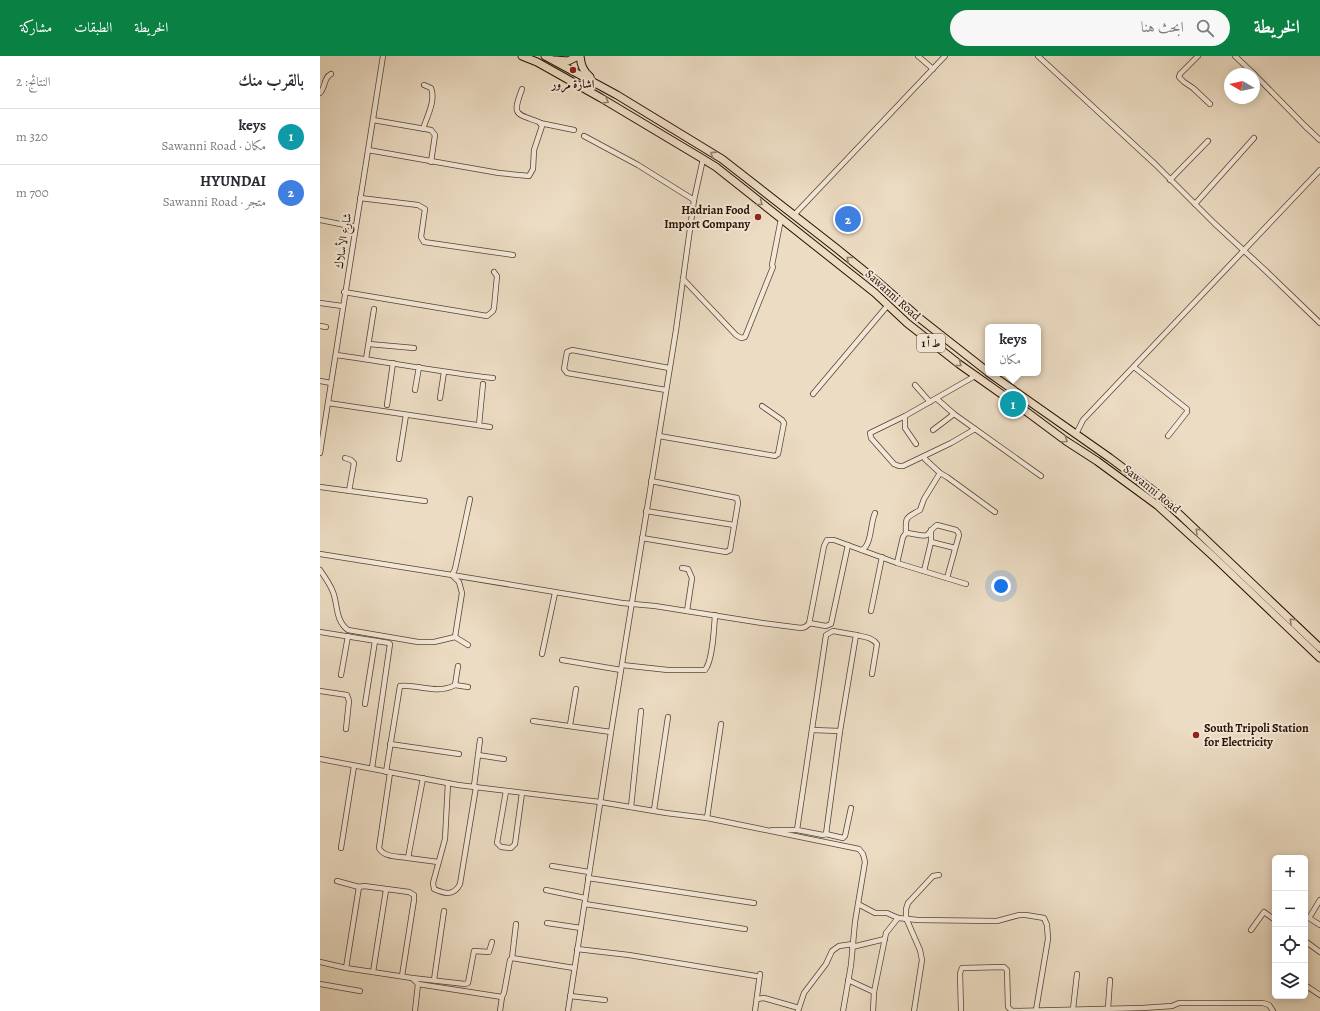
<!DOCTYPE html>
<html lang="ar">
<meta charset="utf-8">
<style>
:root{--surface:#fff;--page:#f7f7f7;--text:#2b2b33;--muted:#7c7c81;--line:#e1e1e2;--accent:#0b8043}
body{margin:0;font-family:Alegreya,Amiri,serif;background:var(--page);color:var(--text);direction:rtl}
.controls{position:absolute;right:12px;bottom:12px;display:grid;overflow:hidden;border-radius:6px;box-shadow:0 2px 10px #0003}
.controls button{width:36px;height:36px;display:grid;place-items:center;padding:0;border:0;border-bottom:1px solid var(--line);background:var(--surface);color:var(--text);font:20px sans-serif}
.compass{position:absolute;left:904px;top:12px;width:36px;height:36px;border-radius:50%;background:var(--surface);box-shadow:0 2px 10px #0003;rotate:279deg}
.you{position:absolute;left:681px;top:530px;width:14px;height:14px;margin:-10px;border:3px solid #fff;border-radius:50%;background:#1a73e8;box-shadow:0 0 0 6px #1a73e833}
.badge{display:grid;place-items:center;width:26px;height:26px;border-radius:50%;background:var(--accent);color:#fff;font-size:13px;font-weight:700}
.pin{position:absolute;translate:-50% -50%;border:2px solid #fff;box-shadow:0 1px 4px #0006}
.popup{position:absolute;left:665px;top:268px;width:56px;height:52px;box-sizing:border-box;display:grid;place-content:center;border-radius:6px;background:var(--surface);filter:drop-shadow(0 1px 3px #0005);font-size:13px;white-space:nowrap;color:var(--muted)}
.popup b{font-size:15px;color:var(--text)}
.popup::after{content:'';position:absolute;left:50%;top:100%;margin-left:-8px;border:8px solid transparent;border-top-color:var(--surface)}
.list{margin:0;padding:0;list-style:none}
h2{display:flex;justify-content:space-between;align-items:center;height:52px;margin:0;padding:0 16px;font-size:17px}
h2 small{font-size:13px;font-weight:400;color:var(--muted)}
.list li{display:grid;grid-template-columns:26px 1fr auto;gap:12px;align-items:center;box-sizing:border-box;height:56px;padding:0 16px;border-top:1px solid var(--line)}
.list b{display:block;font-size:15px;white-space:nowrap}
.list p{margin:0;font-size:13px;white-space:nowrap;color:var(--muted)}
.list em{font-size:13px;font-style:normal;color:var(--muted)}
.icon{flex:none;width:22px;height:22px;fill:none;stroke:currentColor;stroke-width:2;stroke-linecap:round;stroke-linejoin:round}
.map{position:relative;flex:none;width:1000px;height:955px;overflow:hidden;direction:ltr}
header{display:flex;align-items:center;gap:24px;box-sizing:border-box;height:56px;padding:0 20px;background:var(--accent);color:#fff}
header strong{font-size:19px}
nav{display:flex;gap:22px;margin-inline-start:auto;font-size:14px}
.search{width:280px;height:36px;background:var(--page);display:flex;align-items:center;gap:10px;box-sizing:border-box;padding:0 14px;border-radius:22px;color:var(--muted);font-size:15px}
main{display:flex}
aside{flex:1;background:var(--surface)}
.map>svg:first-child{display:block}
</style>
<header>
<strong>الخريطة</strong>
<div class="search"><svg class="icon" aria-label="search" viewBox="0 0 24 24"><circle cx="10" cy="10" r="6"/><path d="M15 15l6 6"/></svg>ابحث هنا</div>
<nav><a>الخريطة</a><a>الطبقات</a><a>مشاركة</a></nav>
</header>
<main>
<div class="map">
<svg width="1000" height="955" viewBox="0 0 1000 955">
<rect width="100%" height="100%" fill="#ecdcc3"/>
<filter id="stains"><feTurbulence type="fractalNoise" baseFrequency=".005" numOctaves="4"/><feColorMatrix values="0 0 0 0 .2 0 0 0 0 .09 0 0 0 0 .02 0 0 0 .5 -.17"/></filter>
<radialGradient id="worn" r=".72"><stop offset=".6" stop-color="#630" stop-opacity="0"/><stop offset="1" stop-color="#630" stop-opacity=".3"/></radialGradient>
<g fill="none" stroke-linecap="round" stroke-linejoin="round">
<defs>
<g id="minor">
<polyline points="598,0 613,13"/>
<polyline points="718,0 835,108 894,167 946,215 1000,267"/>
<polyline points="878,0 860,18 859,21 864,26 873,32 890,48"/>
<polyline points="915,0 934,18"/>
<polyline points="934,18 985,70 1000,84"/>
<path d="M0,37c6,-6 3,-15 11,-19"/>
<polyline points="53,64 111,74 115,79 111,106"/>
<polyline points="220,67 254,74"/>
<path d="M103,73c4,-13 13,-28 8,-41l-7,-3"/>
<polyline points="264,80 318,109 374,144"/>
<path d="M48,94l131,23 30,3 4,-7 1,-19 8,-24 -3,-4c-24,-9 -27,-6 -17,-33"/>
<polyline points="850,124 888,85"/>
<polyline points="40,142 98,149 105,153 101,181 104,186 193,199"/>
<polyline points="875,148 934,82"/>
<polyline points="474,159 625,0"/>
<polyline points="0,164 35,171"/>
<polyline points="363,223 416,279 421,282 425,281 453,211 452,209 461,163"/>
<polyline points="24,236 167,260 173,255 174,252 177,220 174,216"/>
<polyline points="0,247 22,250"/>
<polyline points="0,270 6,271"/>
<polyline points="49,288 94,292"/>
<path d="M16,299c52,7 104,17 157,23"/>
<polyline points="46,303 54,253"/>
<polyline points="814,311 867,353 867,356 848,380"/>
<polyline points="0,325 11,327"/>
<polyline points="595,329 610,346"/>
<polyline points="95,334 99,311"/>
<polyline points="346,334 247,317 244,313 247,296 252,294 349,312"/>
<polyline points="493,338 568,249"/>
<polyline points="120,342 124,316"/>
<polyline points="617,343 634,358 721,420"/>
<polyline points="8,347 170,371"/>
<polyline points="67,349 73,307"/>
<polyline points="585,360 550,377 551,382 574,408 579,410 583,410 604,400"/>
<polyline points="159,369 163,328"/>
<polyline points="655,373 631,387 604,400 605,403 620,417 627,421 675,456"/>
<polyline points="613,374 634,358"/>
<polyline points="756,378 763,364 1000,114"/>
<polyline points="339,380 455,400 458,398 464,367 462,364 442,350"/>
<polyline points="596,388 585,372 585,360 655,320"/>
<polyline points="0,397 63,0"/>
<polyline points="25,402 31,404 34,407 29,435"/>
<polyline points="79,403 86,359"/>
<polyline points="0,431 105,445"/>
<polyline points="150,443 135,513 132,519 265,541 302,547 335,550 442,567 481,572 485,571 489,568 504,490 507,484 514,484 577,507 646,528"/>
<polyline points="326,455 414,469"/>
<path d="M586,477c-1,-18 1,-15 14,-23l4,-11 16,-26"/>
<polyline points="322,482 406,496 410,494 418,447 417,442 331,425"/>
<polyline points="611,486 635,492"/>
<path d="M542,494c10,-6 8,-26 13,-37"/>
<polyline points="0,498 132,519 139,526 142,537 135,581"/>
<path d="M577,507l6,-26 3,-4c6,0 17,4 21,2 3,-2 5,-7 10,-10l19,5 2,2 1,3 -12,43"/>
<polyline points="362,512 368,513 372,522 367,555"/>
<path d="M0,514c5,7 10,14 13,22 5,13 2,28 15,38l70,12h16l21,-5 13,8"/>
<polyline points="604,515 611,486 611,474"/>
<polyline points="551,555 562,501"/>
<polyline points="489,567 506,570 511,568 528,489"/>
<polyline points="0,576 69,587 70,588 52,712"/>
<path d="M536,579c8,2 16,2 21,9l-5,30"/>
<polyline points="222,598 235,537"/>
<polyline points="242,604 301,614"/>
<path d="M302,609l46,5h37c8,-10 9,-42 10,-55"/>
<polyline points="21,619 28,580"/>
<polyline points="135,629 148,631"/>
<polyline points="0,635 27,639 29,645 26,673"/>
<polyline points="45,648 55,585"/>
<polyline points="213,665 291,676"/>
<polyline points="250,669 256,633"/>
<polyline points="492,674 520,675"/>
<polyline points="70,688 139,698"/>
<polyline points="158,699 184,703"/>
<polyline points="0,703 138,729 280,746 346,757 387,762 539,793 543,798 545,806 535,866 531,909 523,955"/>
<path d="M66,716l14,-86c18,-2 37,9 55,-1l3,-19"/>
<path d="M70,717l-11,75c5,10 20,8 29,10l15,-80"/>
<path d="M128,727l-3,56 -12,44 1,6c11,5 20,7 26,-5l16,-97"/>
<polyline points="154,730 160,684"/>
<polyline points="186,735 177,787 181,791 191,792 195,788 202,737"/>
<polyline points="311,751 321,655"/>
<polyline points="334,754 348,661"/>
<polyline points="387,762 401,668"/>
<polyline points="452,774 477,774 503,779 506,778 520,675 536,579 513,575 506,579 477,774"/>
<polyline points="506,778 523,782 525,780 531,752"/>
<polyline points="21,792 34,710"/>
<polyline points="88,802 118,806"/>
<polyline points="232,810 269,816"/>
<polyline points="268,822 434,847"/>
<polyline points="17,825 39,831"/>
<polyline points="226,834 265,842"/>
<polyline points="1000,844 989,862 1000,869"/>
<polyline points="265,848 425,873"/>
<polyline points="538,848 555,857 567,857 578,862 598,864 677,865 699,859 706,859 724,862 727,869 728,883 716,954"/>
<polyline points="227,867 261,872"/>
<polyline points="931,874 944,856 955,864"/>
<polyline points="985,885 1000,896"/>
<polyline points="532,891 565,883"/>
<polyline points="257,893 309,899 436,920"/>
<polyline points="192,902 196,868"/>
<polyline points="0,906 26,912 92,922 98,928 95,955"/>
<polyline points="26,912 39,831 44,830 89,836 94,839 94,844 82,920"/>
<polyline points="53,916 66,834"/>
<polyline points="92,922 145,928 148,927 154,895 169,896 172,886"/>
<polyline points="114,924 124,855"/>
<polyline points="528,924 554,936"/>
<polyline points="0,928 40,935"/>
<polyline points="98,928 182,941"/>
<polyline points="985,929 1000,939"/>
<polyline points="250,940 285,944"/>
<polyline points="437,943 444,942 479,952"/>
<polyline points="788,952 790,924"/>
<polyline points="753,953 757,918"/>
<polyline points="180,955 182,941 184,937 190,904 192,902 254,912"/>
<polyline points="248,955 291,676 356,274 374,144 383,103"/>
<polyline points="435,955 440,918"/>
<polyline points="478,955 484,937 506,908 512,895 519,890 533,888"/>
<polyline points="553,955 554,936 566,877 578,862"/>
<polyline points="594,955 602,904 600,894 586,862 586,853 588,847 613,820 619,819"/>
<polyline points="641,955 640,917 642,912 684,911 687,914 688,951 692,955"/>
<polyline points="692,955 822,952 852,950 859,947 943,947 949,949 953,955"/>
</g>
<g id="highway">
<polyline points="202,0 217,6 281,42 383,103 396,111 555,237 587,267 639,308 707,356 746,385 777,405 837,449 894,501 1000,602"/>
<polyline points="225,0 297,39 402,103 516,192 558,226 598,261 668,316"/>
<path d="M260,0c1,9 3,15 10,21"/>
<polyline points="235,4 248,5 258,0"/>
<polyline points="669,317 790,402 838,438 1000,592"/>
</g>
</defs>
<use href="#minor" stroke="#584232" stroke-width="6"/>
<use href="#highway" stroke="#270f01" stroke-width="9"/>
<use href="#minor" stroke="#f3e8d8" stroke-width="4.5"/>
<use href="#highway" stroke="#ecdcc3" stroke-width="7"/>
</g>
<defs><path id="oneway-chevron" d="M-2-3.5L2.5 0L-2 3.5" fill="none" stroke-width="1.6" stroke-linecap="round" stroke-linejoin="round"/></defs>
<g stroke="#93806c">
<use href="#oneway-chevron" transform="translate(286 45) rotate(30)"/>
<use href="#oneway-chevron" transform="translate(393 98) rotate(-147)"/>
<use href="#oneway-chevron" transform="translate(440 147) rotate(38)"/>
<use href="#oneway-chevron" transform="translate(529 203) rotate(-141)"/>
<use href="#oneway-chevron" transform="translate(639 308) rotate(36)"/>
<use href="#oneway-chevron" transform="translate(745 384) rotate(35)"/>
<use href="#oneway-chevron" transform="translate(878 475) rotate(-136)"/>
<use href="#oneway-chevron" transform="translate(972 565) rotate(-137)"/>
</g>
<g fill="#8f2418" stroke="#f3e8d8" stroke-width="1.5">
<circle cx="253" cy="14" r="4"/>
<circle cx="438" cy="161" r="4"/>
<circle cx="876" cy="679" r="4"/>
</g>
<g text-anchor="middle" stroke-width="4" stroke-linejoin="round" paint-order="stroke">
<rect fill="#f3e8d8" stroke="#645042" stroke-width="1" x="597" y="278" width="28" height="18" rx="3"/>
<g font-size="11" font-weight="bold" fill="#270f01">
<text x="611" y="291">ط أ 1</text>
</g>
<g font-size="12" font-weight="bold" fill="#270f01" stroke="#f3e8d8">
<text x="253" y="32">اشارة مرور</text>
<text x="430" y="158" text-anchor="end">Hadrian Food<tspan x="430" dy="14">Import Company</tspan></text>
<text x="884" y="676" text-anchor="start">South Tripoli Station<tspan x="884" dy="14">for Electricity</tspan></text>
</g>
<g font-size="12" fill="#270f01" stroke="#f3e8d8">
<text transform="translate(23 185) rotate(-81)" y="4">شارع الأسلاك</text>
<text transform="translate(573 239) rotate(42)" y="4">Sawanni Road</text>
<text transform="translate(832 433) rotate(39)" y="4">Sawanni Road</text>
</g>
</g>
<rect width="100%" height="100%" filter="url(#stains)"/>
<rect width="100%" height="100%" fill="url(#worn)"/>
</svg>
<div class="controls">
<button>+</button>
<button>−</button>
<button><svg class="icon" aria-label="locate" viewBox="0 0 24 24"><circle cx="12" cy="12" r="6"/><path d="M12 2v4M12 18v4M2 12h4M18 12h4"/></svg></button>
<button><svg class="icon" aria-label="layers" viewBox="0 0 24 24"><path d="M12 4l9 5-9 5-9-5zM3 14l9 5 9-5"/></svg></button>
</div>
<svg class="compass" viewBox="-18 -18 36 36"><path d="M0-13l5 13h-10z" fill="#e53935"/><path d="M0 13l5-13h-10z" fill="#7c7c81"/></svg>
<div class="you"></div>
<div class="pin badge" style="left:693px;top:348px;background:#0f9aa8">1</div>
<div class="popup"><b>keys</b>مكان</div>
<div class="pin badge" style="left:528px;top:163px;background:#3f7fe0">2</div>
</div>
<aside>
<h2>بالقرب منك<small>النتائج: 2</small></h2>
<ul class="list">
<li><span class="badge" style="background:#0f9aa8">1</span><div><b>keys</b><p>مكان · Sawanni Road</p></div><em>320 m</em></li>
<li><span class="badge" style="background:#3f7fe0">2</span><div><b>HYUNDAI</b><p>متجر · Sawanni Road</p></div><em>700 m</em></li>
</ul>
</aside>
</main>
